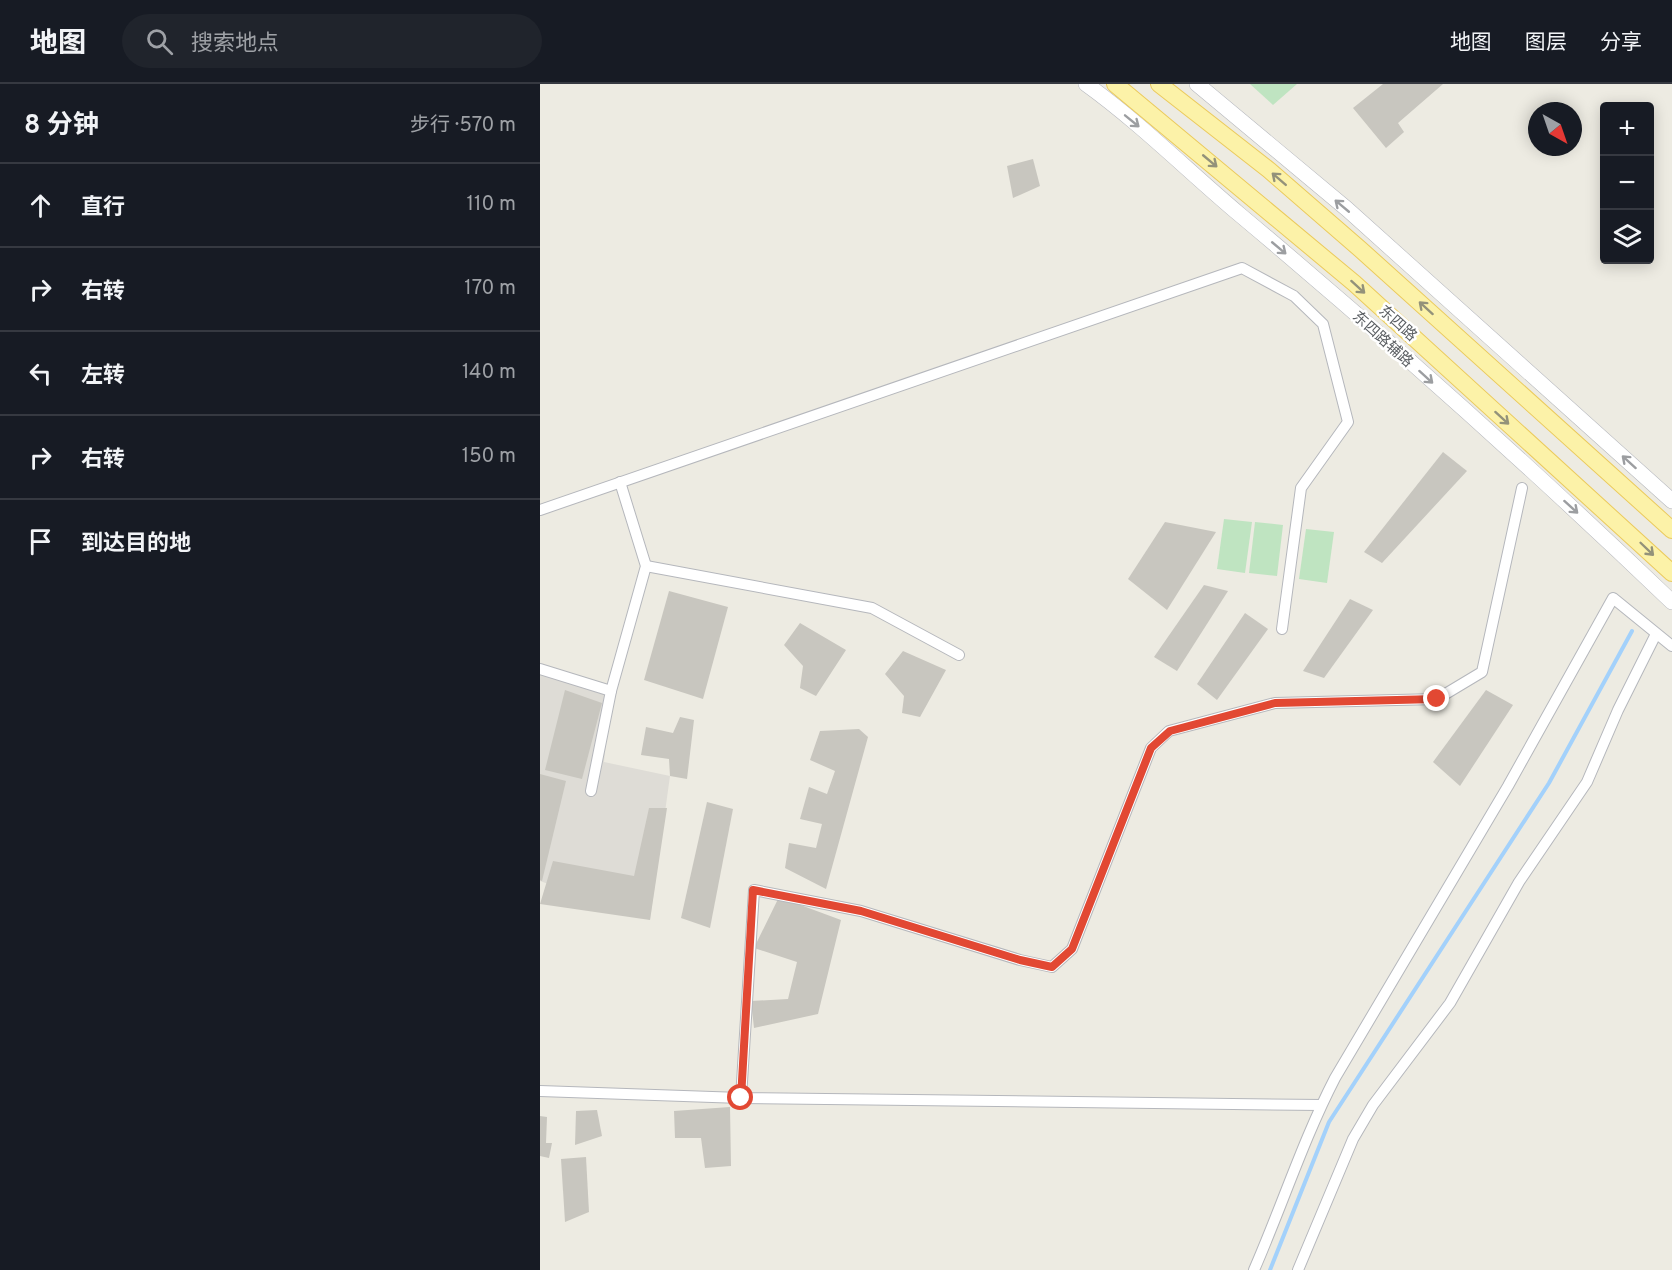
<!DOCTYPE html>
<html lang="zh">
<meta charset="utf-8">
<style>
:root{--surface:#171b24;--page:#20242c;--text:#f1f3f6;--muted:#9ea1a6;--line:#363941}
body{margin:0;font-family:Overpass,"Noto Sans SC",sans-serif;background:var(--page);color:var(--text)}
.controls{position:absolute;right:18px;top:18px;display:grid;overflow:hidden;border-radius:6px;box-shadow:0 3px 15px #0003}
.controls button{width:54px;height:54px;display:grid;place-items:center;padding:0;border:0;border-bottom:2px solid var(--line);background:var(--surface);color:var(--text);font:30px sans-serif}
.compass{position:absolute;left:988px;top:18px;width:54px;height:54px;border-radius:50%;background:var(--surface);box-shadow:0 3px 15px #0003;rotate:140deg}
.stop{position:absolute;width:18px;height:18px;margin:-14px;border:4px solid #e24833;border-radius:50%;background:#fff}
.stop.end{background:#e24833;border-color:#fff;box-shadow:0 2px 6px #0008}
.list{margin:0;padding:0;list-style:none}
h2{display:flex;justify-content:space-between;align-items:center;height:78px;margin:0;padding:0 24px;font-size:26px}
h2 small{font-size:20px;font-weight:400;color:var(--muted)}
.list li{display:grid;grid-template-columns:39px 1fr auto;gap:18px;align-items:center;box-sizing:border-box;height:84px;padding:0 24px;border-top:2px solid var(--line)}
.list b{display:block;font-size:22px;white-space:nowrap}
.list em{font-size:20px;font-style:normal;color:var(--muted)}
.icon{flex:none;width:33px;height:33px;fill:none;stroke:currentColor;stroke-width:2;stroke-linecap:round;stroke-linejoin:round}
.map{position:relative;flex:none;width:1132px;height:1186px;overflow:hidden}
header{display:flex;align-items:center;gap:36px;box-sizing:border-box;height:84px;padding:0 30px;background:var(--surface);border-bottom:2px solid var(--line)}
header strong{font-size:28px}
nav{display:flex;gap:33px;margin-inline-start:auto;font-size:21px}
.search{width:420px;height:54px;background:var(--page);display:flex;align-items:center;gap:15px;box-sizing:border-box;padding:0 21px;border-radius:33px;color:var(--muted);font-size:22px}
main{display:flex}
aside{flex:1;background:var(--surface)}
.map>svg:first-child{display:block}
</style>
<header>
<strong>地图</strong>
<div class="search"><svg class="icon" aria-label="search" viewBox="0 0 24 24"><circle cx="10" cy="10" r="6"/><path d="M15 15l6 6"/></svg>搜索地点</div>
<nav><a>地图</a><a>图层</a><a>分享</a></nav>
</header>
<main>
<aside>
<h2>8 分钟<small>步行 · 570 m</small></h2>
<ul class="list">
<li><svg class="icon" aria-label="ahead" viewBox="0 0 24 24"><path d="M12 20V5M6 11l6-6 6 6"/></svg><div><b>直行</b></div><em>110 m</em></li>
<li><svg class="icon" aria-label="right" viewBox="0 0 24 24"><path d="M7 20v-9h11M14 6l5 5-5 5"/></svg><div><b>右转</b></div><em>170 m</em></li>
<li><svg class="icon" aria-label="left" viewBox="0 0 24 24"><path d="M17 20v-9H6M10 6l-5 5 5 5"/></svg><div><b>左转</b></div><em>140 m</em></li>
<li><svg class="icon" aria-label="right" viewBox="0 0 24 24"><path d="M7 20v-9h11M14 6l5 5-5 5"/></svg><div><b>右转</b></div><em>150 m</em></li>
<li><svg class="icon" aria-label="arrive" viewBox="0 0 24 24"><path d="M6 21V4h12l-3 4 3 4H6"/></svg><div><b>到达目的地</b></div></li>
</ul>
</aside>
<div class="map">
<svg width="1132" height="1186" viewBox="0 0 1132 1186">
<rect width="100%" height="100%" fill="#edebe2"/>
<polygon fill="#dedcd6" points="0,583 71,607 64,678 130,692 110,836 0,797"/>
<g fill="#bfe4c1">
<polygon points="710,0 757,0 733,21"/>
<polygon points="684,435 712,438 705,489 677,485"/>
<polygon points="715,438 743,441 737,492 709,489"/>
<polygon points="766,445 794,448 787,499 759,495"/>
</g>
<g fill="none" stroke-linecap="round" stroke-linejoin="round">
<polyline stroke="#a3d1fb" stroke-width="4" points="730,1186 789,1038 1009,699 1092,547"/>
</g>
<g fill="#c8c6bf">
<polygon points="843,0 903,0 858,39 864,48 846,64 813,24"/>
<polygon points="493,75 500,102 473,114 467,82"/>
<polygon points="903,368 927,387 842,479 824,468"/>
<polygon points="625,438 676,448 627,526 588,495"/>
<polygon points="664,501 688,507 637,587 614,573"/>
<polygon points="129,507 188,523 163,615 104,596"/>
<polygon points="810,515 833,526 784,594 763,587"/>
<polygon points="705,529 728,545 677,616 657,600"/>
<polygon points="260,539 306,566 276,612 260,604 263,582 244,561"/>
<polygon points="363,567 406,586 380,633 362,629 364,612 345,590"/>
<polygon points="25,606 62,619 42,695 5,686"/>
<polygon points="946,606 973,621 920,702 893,678"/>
<polygon points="140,633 154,636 147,695 130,692 129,675 101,671 106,643 133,649"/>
<polygon points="319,645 328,653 286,805 245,784 249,759 276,764 282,740 260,735 269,703 287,710 295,687 270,676 280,647"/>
<polygon points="0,690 26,697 2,797 0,796"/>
<polygon points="167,718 193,725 170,844 141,834"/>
<polygon points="109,724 127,724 110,836 0,820 13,777 94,792"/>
<polygon points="239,813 301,836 278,930 214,944 211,917 248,915 257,878 214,864"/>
<polygon points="190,1023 191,1082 165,1084 161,1054 135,1054 134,1027"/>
<polygon points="57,1026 62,1052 35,1061 36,1027"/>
<polygon points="0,1032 7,1033 6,1059 12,1059 9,1074 0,1072"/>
<polygon points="46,1073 49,1128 25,1138 21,1075"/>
</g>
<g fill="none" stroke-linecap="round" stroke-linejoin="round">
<defs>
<g id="street">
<polyline points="0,426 702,184 754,212 783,240 808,338 761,404 742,545"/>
<polyline points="106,482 332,524 419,571"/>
<polyline points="0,585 71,607"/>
<polyline points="51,707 71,607 106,482 80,398"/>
<polyline points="0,1007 201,1014 781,1021"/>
<polyline points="201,1014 214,806 321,827 480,876 512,883 532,865 611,664 629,647 735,619 897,615 942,588 982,404"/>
<path d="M714,1186c28,-64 49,-130 81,-192l173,-292 105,-188 59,48"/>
<polyline points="758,1186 813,1055 833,1021 910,919 979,798 1047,698 1078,626 1116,550"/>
</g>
<g id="secondary">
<path d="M546,0c54,39 102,87 153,130 148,124 293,254 433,388"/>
<polyline points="657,0 807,125 1132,417"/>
</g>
<g id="primary">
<polyline points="575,0 814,199 1132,489"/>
<polyline points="619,0 729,86 820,165 1132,446"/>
</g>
</defs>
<use href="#street" stroke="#b5b7bc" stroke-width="12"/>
<use href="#secondary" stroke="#b6b8be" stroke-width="16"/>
<use href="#primary" stroke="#ebca5c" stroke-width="18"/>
<use href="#street" stroke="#fff" stroke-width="10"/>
<use href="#secondary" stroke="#fff" stroke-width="15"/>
<use href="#primary" stroke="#fcf2a8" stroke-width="16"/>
</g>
<defs><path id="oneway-shaft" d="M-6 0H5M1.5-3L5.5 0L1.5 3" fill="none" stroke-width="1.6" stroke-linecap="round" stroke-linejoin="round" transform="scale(1.5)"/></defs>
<g stroke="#9c9ea1">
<use href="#oneway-shaft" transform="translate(592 37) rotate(39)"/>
<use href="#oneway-shaft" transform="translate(802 122) rotate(-140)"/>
<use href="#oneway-shaft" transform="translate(739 164) rotate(40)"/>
<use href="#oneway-shaft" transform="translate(886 293) rotate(42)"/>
<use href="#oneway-shaft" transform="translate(1089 378) rotate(-138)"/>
<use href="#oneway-shaft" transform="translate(1031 423) rotate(42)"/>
</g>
<g stroke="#93927a">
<use href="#oneway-shaft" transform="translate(670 77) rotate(40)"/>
<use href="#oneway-shaft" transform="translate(739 95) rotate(-139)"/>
<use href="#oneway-shaft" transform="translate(818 203) rotate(42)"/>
<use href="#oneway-shaft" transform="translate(886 224) rotate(-138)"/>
<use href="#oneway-shaft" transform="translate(962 334) rotate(42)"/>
<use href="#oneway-shaft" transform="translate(1107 465) rotate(44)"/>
</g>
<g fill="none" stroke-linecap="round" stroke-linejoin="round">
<polyline stroke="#e24833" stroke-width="8" points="201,1014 213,806 321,827 480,876 512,883 532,865 611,664 630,647 735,619 897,615"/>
</g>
<g text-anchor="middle" stroke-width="5" stroke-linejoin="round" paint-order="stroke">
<g font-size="15" fill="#5a5e62" stroke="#fff">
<text transform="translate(858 239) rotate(42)" y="5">东四路</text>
<text transform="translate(843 255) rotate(42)" y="5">东四路辅路</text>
</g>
</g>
</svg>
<div class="controls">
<button>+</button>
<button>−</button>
<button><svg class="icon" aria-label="layers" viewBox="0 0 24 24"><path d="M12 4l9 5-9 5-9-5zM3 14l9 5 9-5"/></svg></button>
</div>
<svg class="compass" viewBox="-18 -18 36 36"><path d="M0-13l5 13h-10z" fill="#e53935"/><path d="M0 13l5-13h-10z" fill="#9ea1a6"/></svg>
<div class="stop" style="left:201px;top:1014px"></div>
<div class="stop end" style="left:897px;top:615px"></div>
</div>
</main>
